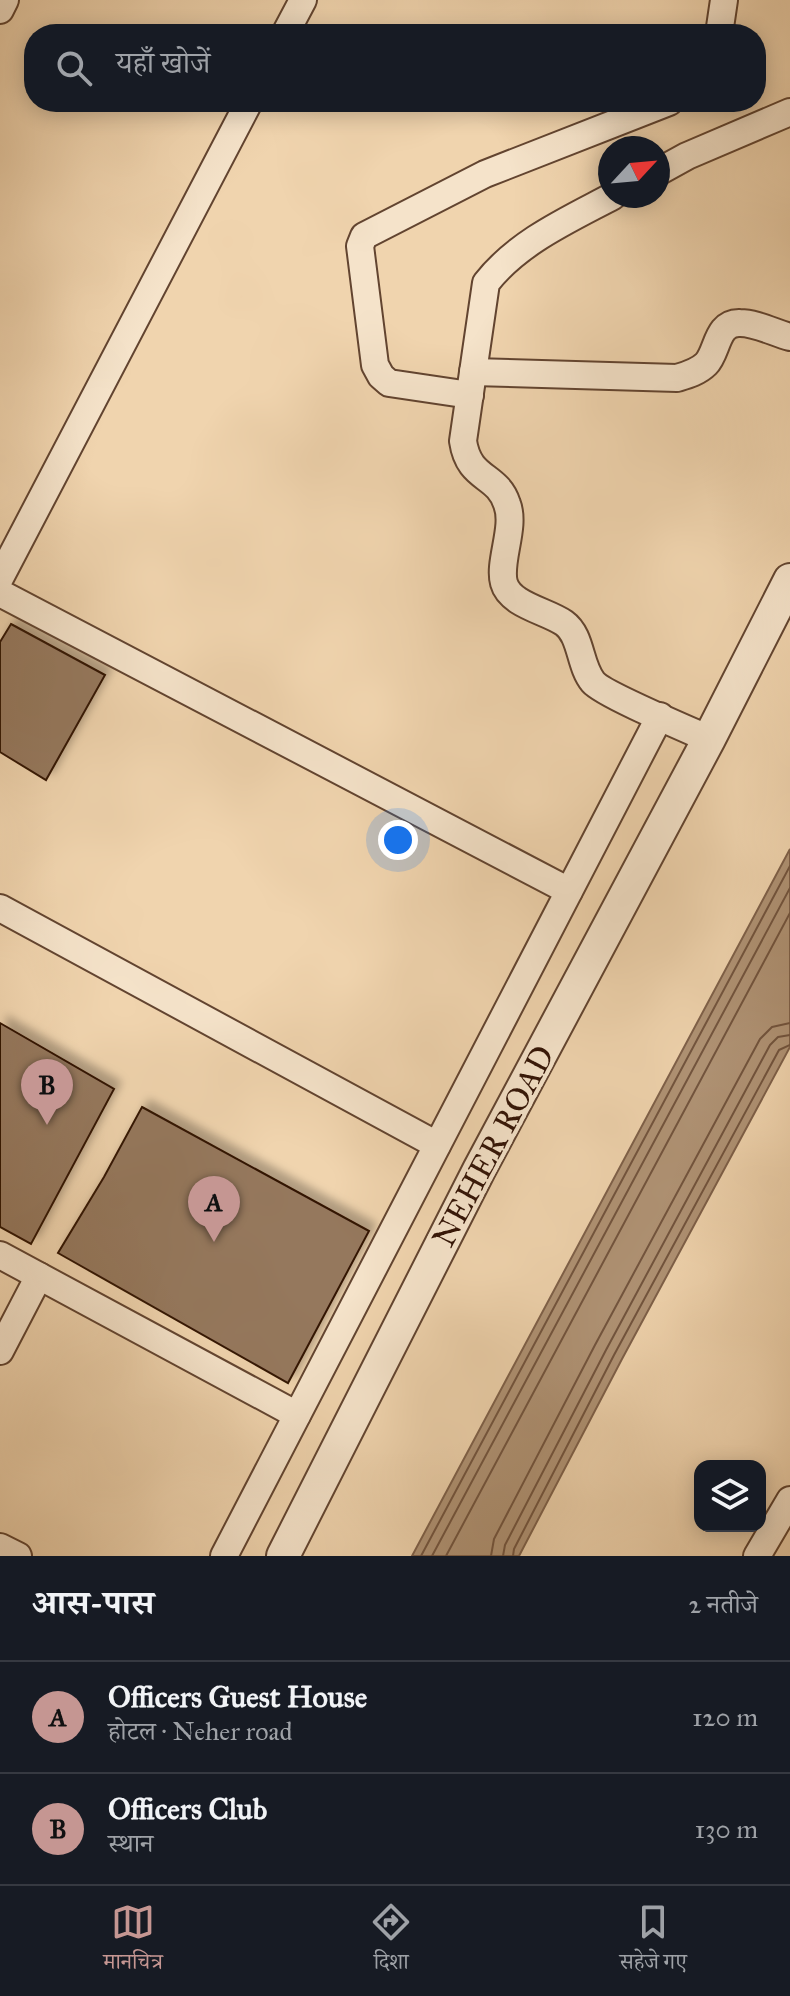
<!DOCTYPE html>
<html lang="hi">
<meta charset="utf-8">
<style>
:root{--surface:#171b24;--page:#242831;--text:#f1f3f6;--muted:#9ea1a6;--line:#363941;--accent:#c59692}
body{margin:0;font-family:"IM FELL Great Primer","Noto Serif Devanagari",serif;background:var(--page);color:var(--text)}
.controls{position:absolute;right:24px;bottom:24px;display:grid;overflow:hidden;border-radius:16px;box-shadow:0 4px 20px #0003}
.controls button{width:72px;height:72px;display:grid;place-items:center;padding:0;border:0;border-bottom:2px solid var(--line);background:var(--surface);color:var(--text);font:40px sans-serif}
.compass{position:absolute;left:598px;top:136px;width:72px;height:72px;border-radius:50%;background:var(--surface);box-shadow:0 4px 20px #0003;rotate:64deg}
.you{position:absolute;left:398px;top:840px;width:28px;height:28px;margin:-20px;border:6px solid #fff;border-radius:50%;background:#1a73e8;box-shadow:0 0 0 12px #1a73e833}
.badge{display:grid;place-items:center;width:52px;height:52px;border-radius:50%;background:var(--accent);color:#111;font-size:26px;font-weight:700}
.pin{position:absolute;translate:-50% -66px;filter:drop-shadow(0 2px 4px #0008)}
.pin::after{content:'';position:absolute;top:42px;width:28px;height:24px;background:inherit;clip-path:polygon(0 0,100% 0,50% 100%)}
.list{margin:0;padding:0;list-style:none}
h2{display:flex;justify-content:space-between;align-items:center;height:104px;margin:0;padding:0 32px;font-size:34px}
h2 small{font-size:26px;font-weight:400;color:var(--muted)}
.list li{display:grid;grid-template-columns:52px 1fr auto;gap:24px;align-items:center;box-sizing:border-box;height:112px;padding:0 32px;border-top:2px solid var(--line)}
.list b{display:block;font-size:30px;white-space:nowrap}
.list p{margin:0;font-size:26px;white-space:nowrap;color:var(--muted)}
.list em{font-size:26px;font-style:normal;color:var(--muted)}
.icon{flex:none;width:44px;height:44px;fill:none;stroke:currentColor;stroke-width:2;stroke-linecap:round;stroke-linejoin:round}
.map{position:relative;flex:none;width:790px;height:1556px;overflow:hidden}
.search{position:absolute;background:var(--surface);box-shadow:0 4px 20px #0003;left:24px;right:24px;top:24px;height:88px;display:flex;align-items:center;gap:20px;box-sizing:border-box;padding:0 28px;border-radius:32px;color:var(--muted);font-size:30px}
.sheet{height:328px;background:var(--surface)}
nav{display:flex;justify-content:space-around;align-items:center;box-sizing:border-box;height:112px;border-top:2px solid var(--line);background:var(--surface);font-size:22px;color:var(--muted)}
nav a{display:grid;justify-items:center;gap:4px}
nav .on{color:var(--accent)}
.map>svg:first-child{display:block}
</style>
<div class="map">
<svg width="790" height="1556" viewBox="0 0 790 1556">
<defs>
<filter id="shadow"><feDropShadow dx="7" dy="-7" stdDeviation="4" flood-color="#0004"/></filter>
</defs>
<rect width="100%" height="100%" fill="#f0d4ae"/>
<filter id="stains"><feTurbulence type="fractalNoise" baseFrequency=".0025" numOctaves="4"/><feColorMatrix values="0 0 0 0 .2 0 0 0 0 .09 0 0 0 0 .02 0 0 0 .5 -.17"/></filter>
<radialGradient id="worn" r=".72"><stop offset=".6" stop-color="#630" stop-opacity="0"/><stop offset="1" stop-color="#630" stop-opacity=".3"/></radialGradient>
<polygon fill="#b09375" stroke="#7e6049" stroke-width="2" points="790,849 790,1047 622,1359 519,1556 412,1556"/>
<g fill="none" stroke-linecap="round" stroke-linejoin="round">
<g stroke="#72543e" stroke-width="2">
<polyline points="421,1556 790,866"/>
<polyline points="432,1556 790,888"/>
<polyline points="446,1556 790,913"/>
<polyline points="491,1556 494,1539 595,1345 760,1039 772,1027 790,1023"/>
<polyline points="503,1556 505,1545 606,1350 770,1045 778,1037 790,1035"/>
<polyline points="513,1556 514,1549 614,1355 779,1050 790,1045"/>
</g>
</g>
<g fill="#95785d" stroke="#331406" stroke-width="2" filter="url(#shadow)">
<polygon points="11,624 105,675 46,780 0,752 0,642"/>
<polygon points="0,1023 114,1089 31,1244 0,1227"/>
<polygon points="142,1107 369,1231 288,1383 58,1253 104,1177"/>
</g>
<g fill="none" stroke-linecap="round" stroke-linejoin="round">
<defs>
<g id="minor">
<polyline points="0,10 5,0"/>
<polyline points="285,34 303,0"/>
<polyline points="719,34 724,0"/>
<polyline points="658,172 687,156 790,112"/>
<path d="M613,196c-45,24 -95,46 -127,87l-23,158c6,40 34,32 44,63 9,23 -9,58 -3,79 6,22 43,28 60,40 18,13 15,42 29,59 10,12 96,48 116,57"/>
<path d="M473,372l204,6c10,-3 21,-6 29,-14 12,-12 10,-42 34,-41 16,0 35,10 50,14"/>
<polyline points="470,395 389,383 381,376 375,365 360,246 364,236 485,174 669,102"/>
<polyline points="0,578 249,102"/>
<polyline points="0,593 569,891"/>
<polyline points="0,908 437,1145"/>
<polyline points="0,1255 297,1415"/>
<polyline points="0,1351 39,1276"/>
<polyline points="0,1547 18,1556"/>
<polyline points="224,1556 660,716"/>
<polyline points="757,1556 790,1500"/>
</g>
<polyline id="tertiary" points="283,1556 479,1170 709,739 790,580"/>
</defs>
<use href="#minor" stroke="#624430" stroke-width="30"/>
<use href="#tertiary" stroke="#624430" stroke-width="36"/>
<use href="#minor" stroke="#f5e3ca" stroke-width="26"/>
<use href="#tertiary" stroke="#f5e3ca" stroke-width="32"/>
</g>
<g text-anchor="middle" stroke-width="8" stroke-linejoin="round" paint-order="stroke">
<g font-size="32" fill="#331406" stroke="#f5e3ca">
<text transform="translate(493 1146) rotate(-62)" y="11">NEHER ROAD</text>
</g>
</g>
<rect width="100%" height="100%" filter="url(#stains)"/>
<rect width="100%" height="100%" fill="url(#worn)"/>
</svg>
<div class="controls">
<button><svg class="icon" aria-label="layers" viewBox="0 0 24 24"><path d="M12 4l9 5-9 5-9-5zM3 14l9 5 9-5"/></svg></button>
</div>
<svg class="compass" viewBox="-18 -18 36 36"><path d="M0-13l5 13h-10z" fill="#e53935"/><path d="M0 13l5-13h-10z" fill="#9ea1a6"/></svg>
<div class="you"></div>
<div class="pin badge" style="left:214px;top:1242px">A</div>
<div class="pin badge" style="left:47px;top:1125px">B</div>
<div class="search"><svg class="icon" aria-label="search" viewBox="0 0 24 24"><circle cx="10" cy="10" r="6"/><path d="M15 15l6 6"/></svg>यहाँ खोजें</div>
</div>
<section class="sheet">
<h2>आस-पास<small>2 नतीजे</small></h2>
<ul class="list">
<li><span class="badge">A</span><div><b>Officers Guest House</b><p>होटल · Neher road</p></div><em>120 m</em></li>
<li><span class="badge">B</span><div><b>Officers Club</b><p>स्थान</p></div><em>130 m</em></li>
</ul>
</section>
<nav>
<a class="on"><svg class="icon" aria-label="map" viewBox="0 0 24 24"><path d="M3 6l6-2 6 2 6-2v14l-6 2-6-2-6 2zM9 4v14M15 6v14"/></svg>मानचित्र</a>
<a><svg class="icon" aria-label="directions" viewBox="0 0 24 24"><path d="M12 3l9 9-9 9-9-9zM9 14v-3h6M13 9l2 2-2 2"/></svg>दिशा</a>
<a><svg class="icon" aria-label="saved" viewBox="0 0 24 24"><path d="M7 4h10v16l-5-4-5 4z"/></svg>सहेजे गए</a>
</nav>
